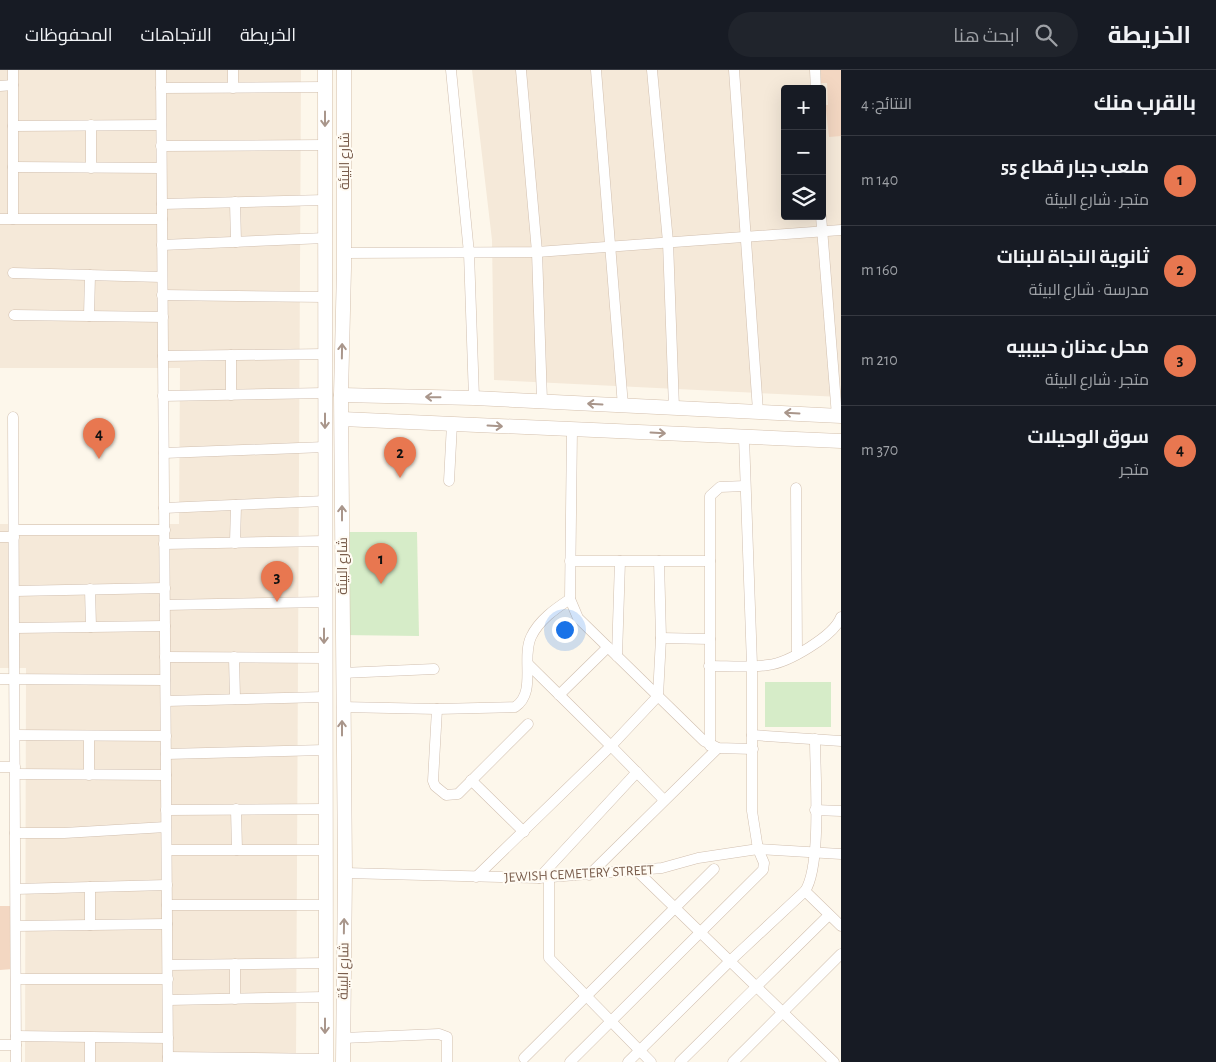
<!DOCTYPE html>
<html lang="ar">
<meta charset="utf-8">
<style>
:root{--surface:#171b24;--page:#20242c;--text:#f1f3f6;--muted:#9ea1a6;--line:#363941;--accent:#e87750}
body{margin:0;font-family:"Alegreya Sans",Cairo,sans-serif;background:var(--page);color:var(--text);direction:rtl}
.controls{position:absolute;right:15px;top:15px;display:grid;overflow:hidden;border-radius:5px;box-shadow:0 5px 20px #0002}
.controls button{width:45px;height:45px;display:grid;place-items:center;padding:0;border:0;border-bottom:1px solid var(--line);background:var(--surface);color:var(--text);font:25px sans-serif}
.you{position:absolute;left:564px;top:559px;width:18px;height:18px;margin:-12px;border:4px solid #fff;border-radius:50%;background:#1a73e8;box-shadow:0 0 0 8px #1a73e833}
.badge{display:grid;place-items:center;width:32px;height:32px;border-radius:50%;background:var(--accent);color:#111;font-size:16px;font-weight:700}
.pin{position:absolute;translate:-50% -41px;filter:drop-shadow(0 1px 2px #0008)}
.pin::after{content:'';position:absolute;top:26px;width:18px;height:15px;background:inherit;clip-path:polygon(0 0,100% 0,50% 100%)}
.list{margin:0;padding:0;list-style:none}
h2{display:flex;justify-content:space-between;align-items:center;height:65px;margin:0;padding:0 20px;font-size:21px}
h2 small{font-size:16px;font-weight:400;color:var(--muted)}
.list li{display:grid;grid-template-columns:32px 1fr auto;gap:15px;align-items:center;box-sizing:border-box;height:90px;padding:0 20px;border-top:1px solid var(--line)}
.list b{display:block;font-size:19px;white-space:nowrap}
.list p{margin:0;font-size:16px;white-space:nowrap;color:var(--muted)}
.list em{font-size:16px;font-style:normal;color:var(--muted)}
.icon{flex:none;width:28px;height:28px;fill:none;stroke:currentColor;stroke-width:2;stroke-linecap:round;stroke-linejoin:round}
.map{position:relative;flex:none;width:841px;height:992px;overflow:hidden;direction:ltr}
header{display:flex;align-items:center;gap:30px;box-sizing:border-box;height:70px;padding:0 25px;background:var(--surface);border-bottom:1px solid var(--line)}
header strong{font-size:24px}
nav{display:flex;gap:28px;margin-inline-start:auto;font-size:18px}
.search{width:350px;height:45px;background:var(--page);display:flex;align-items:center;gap:12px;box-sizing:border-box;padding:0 18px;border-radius:28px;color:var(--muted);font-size:19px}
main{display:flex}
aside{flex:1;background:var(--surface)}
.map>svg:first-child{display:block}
</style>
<header>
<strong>الخريطة</strong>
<div class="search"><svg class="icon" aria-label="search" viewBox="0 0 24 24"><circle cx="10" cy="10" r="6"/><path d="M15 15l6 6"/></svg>ابحث هنا</div>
<nav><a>الخريطة</a><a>الاتجاهات</a><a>المحفوظات</a></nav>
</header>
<main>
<aside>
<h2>بالقرب منك<small>النتائج: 4</small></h2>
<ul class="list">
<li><span class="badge">1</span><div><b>ملعب جبار قطاع 55</b><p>متجر · شارع البيئة</p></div><em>140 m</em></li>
<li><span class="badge">2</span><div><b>ثانوية النجاة للبنات</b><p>مدرسة · شارع البيئة</p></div><em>160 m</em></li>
<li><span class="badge">3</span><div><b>محل عدنان حبيبيه</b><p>متجر · شارع البيئة</p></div><em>210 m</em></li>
<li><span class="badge">4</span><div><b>سوق الوحيلات</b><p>متجر</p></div><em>370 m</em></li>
</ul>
</aside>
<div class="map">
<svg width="841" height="992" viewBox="0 0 841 992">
<rect width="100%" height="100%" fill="#fdf7eb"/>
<g fill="#f5e9d9" fill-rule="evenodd">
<polygon points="0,0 301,0 296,992 25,992 26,598 0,598 0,454 179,454 180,298 0,298"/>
<path d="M472,0h369v327l-347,-17 -2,-140zM785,19h37v127h-37z"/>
</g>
<g fill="#d6ecc8">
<polygon points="342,462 417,462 419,566 342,565"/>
<rect x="765" y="612" width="66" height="45"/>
</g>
<g fill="#f3d7c2">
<polygon points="821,0 841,0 841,66 829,67 826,40 826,35 828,35 827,13 821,13"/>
<polygon points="0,836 12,836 13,899 0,900"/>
</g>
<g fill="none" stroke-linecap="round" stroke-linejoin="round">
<defs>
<g id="street">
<polyline points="13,0 13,149"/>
<polyline points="161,0 168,992"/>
<polyline points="233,0 233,18"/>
<polyline points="451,0 469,183 474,328"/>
<polyline points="521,0 537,182 542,331"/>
<polyline points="596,0 623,336"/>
<polyline points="652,0 668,172 674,338"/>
<polyline points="734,0 758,341"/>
<polyline points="815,0 816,19"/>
<polyline points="0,16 13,15"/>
<polyline points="161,18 325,17"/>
<polyline points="91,55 91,98"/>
<polyline points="13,56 161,55"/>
<polyline points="161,76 325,75"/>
<polyline points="13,97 161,98"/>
<polyline points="235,132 236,172"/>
<polyline points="162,134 325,130"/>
<polyline points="821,146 837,346"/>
<polyline points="0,149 162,149"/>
<polyline points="162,175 325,168"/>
<polyline points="344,183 537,182 841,160"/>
<polyline points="13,203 162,207"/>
<polyline points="162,225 325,227"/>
<polyline points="14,245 163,247"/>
<polyline points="89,246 90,205"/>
<polyline points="231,285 231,325"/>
<polyline points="163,286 325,284"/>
<polyline points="163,326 325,323"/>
<polyline points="13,347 16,992"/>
<polyline points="572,359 570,529 578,548 704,671 718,678 753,679"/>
<polyline points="164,383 325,377"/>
<polyline points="449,411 452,354"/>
<polyline points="796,418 797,584"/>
<polyline points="164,438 325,431"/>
<polyline points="15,460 165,460"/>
<polyline points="0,467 14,467"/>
<polyline points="235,473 236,435"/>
<polyline points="164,474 325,471"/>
<polyline points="570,491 710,491"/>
<polyline points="659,491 661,568 658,626 611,676 664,730"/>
<polyline points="90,519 91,557"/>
<polyline points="15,521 165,518"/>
<polyline points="165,535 324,532"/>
<polyline points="15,558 165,556"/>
<polyline points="661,568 710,569"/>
<polyline points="617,586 620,491"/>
<polyline points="165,587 324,588"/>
<polyline points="234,587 235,629"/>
<path d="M709,596c20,0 40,2 59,-1 20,-2 66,-29 73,-48"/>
<polyline points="342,603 434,599"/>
<polyline points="0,609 165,610"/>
<polyline points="559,625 608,577"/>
<polyline points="166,631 324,627"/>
<path d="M342,637l95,2 78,-2c22,-14 6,-49 16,-70 8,-17 24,-28 39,-38"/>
<polyline points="437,639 433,711 435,716 446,725 458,724 528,654"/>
<polyline points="15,665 166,666"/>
<polyline points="752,665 841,671"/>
<polyline points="89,666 89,705"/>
<polyline points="710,676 710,426 720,417 745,416"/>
<polyline points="166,684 325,680"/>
<polyline points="0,697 15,697"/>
<polyline points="15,704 166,705"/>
<polyline points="471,710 524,762"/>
<polyline points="236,739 237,780"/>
<polyline points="166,740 325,739"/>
<polyline points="815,740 841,741"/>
<polyline points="15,763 64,763 166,757"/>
<polyline points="167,780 325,780"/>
<polyline points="637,801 834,992"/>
<polyline points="345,803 539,808 662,798 698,788 758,779 841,784"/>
<polyline points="589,805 718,678"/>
<polyline points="476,807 611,676 528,594"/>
<polyline points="549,807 549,888 651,992"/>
<polyline points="539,808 637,702"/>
<polyline points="90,817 90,855"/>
<polyline points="16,819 167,815"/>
<polyline points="805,821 841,856"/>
<polyline points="167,835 325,835"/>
<polyline points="16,856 167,854"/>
<polyline points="168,895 325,893"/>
<polyline points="16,909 168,909"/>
<polyline points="235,929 235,894"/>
<polyline points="168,930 325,927"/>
<polyline points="16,966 168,968"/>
<polyline points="90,968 90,992"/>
<polyline points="343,968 439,964 447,967 447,992"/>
<polyline points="0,975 16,975"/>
<polyline points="168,987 326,989"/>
<polyline points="524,988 714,799"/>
<polyline points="570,992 763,800 764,793 758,779 752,741 752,595 744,367"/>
<path d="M628,992l102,-101 75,-70c17,-26 10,-117 10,-152"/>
<polyline points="680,992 829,845"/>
<polyline points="733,992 841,884"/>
</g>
<g id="secondary">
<polyline points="325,0 326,992"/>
<polyline points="341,325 474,328 841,346"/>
<polyline points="342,349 841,371"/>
<polyline points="343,992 345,803 341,325 344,198 344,0"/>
</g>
</defs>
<use href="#street" stroke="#d1bfaf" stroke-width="11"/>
<use href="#secondary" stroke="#d4c0ad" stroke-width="15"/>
<use href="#street" stroke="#fff" stroke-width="10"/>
<use href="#secondary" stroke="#fff" stroke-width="14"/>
</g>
<defs><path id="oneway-shaft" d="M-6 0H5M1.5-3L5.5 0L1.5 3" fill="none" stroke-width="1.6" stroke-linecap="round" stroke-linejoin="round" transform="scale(1.25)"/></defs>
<g stroke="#a9968b">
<use href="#oneway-shaft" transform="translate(325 49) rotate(90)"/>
<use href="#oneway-shaft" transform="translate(342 281) rotate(-89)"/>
<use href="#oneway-shaft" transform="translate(433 327) rotate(-179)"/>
<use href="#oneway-shaft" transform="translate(595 334) rotate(-177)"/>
<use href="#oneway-shaft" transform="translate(792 343) rotate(-177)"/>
<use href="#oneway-shaft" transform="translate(325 351) rotate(90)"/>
<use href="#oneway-shaft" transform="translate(495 356) rotate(3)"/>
<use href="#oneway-shaft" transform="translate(658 363) rotate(3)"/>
<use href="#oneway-shaft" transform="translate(342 443) rotate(-90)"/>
<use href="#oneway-shaft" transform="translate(324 566) rotate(90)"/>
<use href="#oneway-shaft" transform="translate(342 658) rotate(-90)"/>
<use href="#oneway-shaft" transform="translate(344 856) rotate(-89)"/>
<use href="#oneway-shaft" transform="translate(325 956) rotate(90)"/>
</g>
<g text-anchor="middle" stroke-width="4" stroke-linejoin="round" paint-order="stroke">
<g font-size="14" fill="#7a5e4d" stroke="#fffbf3">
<text transform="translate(344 91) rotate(-90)" y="5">شارع البيئة</text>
<text transform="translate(342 496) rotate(-90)" y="5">شارع البيئة</text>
<text transform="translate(579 803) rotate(-3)" y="5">JEWISH CEMETERY STREET</text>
<text transform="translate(343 901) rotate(-89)" y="5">شارع البيئة</text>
</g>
</g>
</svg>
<div class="controls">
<button>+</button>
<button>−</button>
<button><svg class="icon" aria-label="layers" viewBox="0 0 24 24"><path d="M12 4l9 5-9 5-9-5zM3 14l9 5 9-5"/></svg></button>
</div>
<div class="you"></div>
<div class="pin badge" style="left:381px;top:514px">1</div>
<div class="pin badge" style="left:400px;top:408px">2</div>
<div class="pin badge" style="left:277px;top:532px">3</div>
<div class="pin badge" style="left:99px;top:389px">4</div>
</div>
</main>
